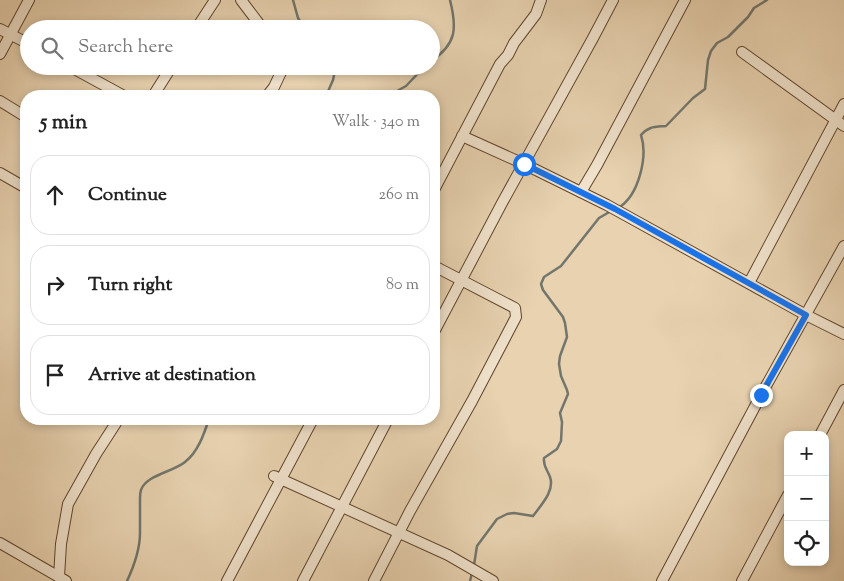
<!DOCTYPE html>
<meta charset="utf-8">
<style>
:root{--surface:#fff;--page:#f6f6f6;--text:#222;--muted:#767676;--line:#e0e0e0}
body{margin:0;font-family:"Sorts Mill Goudy",serif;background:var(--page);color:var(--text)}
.controls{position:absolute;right:15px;bottom:15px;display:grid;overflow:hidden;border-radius:10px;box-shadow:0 2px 8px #0003}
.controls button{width:45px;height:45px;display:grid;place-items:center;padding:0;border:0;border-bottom:1px solid var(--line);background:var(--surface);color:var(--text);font:25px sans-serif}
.stop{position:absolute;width:15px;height:15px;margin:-11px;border:4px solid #1a73e8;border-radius:50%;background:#fff}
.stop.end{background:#1a73e8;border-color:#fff;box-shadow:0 1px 5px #0008}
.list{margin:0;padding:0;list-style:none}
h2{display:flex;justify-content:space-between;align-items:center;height:65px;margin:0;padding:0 20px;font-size:21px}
h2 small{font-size:16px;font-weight:400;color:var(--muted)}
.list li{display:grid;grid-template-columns:32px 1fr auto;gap:15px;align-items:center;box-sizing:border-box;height:80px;margin:0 10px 10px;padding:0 10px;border:1px solid var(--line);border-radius:20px}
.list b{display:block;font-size:19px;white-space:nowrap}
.list em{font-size:16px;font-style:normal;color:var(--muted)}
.icon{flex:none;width:28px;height:28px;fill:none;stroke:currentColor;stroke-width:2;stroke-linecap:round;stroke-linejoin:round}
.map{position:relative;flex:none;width:844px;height:581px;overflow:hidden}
.search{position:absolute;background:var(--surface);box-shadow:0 2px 8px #0003;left:20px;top:20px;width:420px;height:55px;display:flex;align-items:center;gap:12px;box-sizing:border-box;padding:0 18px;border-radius:28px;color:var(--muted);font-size:19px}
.panel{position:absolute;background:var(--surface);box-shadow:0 2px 8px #0003;left:20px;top:90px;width:420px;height:335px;border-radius:20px}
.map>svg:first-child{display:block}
</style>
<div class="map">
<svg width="844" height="581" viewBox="0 0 844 581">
<rect width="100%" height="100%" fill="#e8d2b0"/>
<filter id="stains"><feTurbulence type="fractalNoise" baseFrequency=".004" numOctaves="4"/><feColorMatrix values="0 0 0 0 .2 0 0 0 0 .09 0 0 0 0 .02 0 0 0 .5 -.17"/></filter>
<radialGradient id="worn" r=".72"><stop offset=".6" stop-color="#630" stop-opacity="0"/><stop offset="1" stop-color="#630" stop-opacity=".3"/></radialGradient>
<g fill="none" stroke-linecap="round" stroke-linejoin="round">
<g stroke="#72766d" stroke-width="2.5">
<polyline points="293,0 298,18 305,29"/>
<path d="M431,61c26,-17 26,-33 19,-61"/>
<polyline points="326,96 333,80 336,66"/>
<polyline points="388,96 406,86 425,66"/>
<path d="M618,208c21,-12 30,-52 23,-73 8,-9 14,-8 25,-9l27,-28 12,-9 3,-29 3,-9 6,-8 11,-6 20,-20 6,-9 13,-8"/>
<path d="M474,565l3,-19 20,-27 10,-5 7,-1 19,3c8,-11 22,-25 17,-39 -3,-8 -7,-11 -6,-19l13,-9 4,-8 1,-19 -2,-9 8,-19 -1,-4 -6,-14 -2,-12 1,-8 7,-19 -2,-14 -2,-6 -20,-27 -2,-6 3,-7 17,-11 38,-48 12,-7"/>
<path d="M127,581c7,-15 13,-31 13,-48 0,-12 0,-23 0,-35 0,-2 0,-5 1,-8 5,-15 32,-18 44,-28 13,-10 19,-28 24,-43"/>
<polyline points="470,581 472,573"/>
</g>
<defs>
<g id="street">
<polyline points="241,0 263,29"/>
<polyline points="0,29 29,44"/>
<polyline points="196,29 215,0"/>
<polyline points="742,52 844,126"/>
<polyline points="0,54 29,0"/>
<polyline points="69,66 124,96"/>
<polyline points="153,96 172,66"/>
<polyline points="267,96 274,87 284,66"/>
<polyline points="0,101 26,117"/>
<polyline points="462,136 524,164 607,205 806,315 844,334"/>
<polyline points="0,173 26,188"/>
<polyline points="434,190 500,64 508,55 514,43 536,14 541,0"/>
<polyline points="581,192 597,165 685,0"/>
<polyline points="749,283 844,104"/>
<polyline points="434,332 502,203 593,38 613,0"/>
<polyline points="820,435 844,390"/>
<polyline points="274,476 448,555 493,581"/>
<polyline points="0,543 66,581"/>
<polyline points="59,577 61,544 68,504 96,454 116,423 116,419"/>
<polyline points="227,581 313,419"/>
<polyline points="303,581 388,419"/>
<polyline points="374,581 410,511 472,401 516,317 515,308 434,266"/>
<polyline points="662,581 761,395 844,246"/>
<polyline points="742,581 788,495"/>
</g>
</defs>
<use href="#street" stroke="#61462c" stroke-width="12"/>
<use href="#street" stroke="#f0e2cc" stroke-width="10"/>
</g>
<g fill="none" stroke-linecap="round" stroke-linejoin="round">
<polyline stroke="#1a73e8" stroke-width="6" points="524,164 615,209 806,315 761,395"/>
</g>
<rect width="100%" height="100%" filter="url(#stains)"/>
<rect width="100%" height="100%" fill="url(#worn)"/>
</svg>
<div class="controls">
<button>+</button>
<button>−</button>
<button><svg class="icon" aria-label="locate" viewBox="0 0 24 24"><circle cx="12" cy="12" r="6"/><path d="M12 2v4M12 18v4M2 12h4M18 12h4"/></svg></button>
</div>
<div class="stop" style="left:524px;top:164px"></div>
<div class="stop end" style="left:761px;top:395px"></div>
<div class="search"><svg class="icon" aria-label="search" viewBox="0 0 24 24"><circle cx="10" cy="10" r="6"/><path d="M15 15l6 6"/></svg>Search here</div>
<section class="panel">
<h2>5 min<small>Walk · 340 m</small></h2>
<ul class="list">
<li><svg class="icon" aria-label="ahead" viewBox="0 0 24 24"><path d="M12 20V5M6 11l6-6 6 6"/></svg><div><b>Continue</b></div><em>260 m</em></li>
<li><svg class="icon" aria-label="right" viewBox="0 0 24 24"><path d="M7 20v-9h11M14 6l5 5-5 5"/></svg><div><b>Turn right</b></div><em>80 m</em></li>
<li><svg class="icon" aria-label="arrive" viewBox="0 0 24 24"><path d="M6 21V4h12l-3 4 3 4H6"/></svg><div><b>Arrive at destination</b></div></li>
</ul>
</section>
</div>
